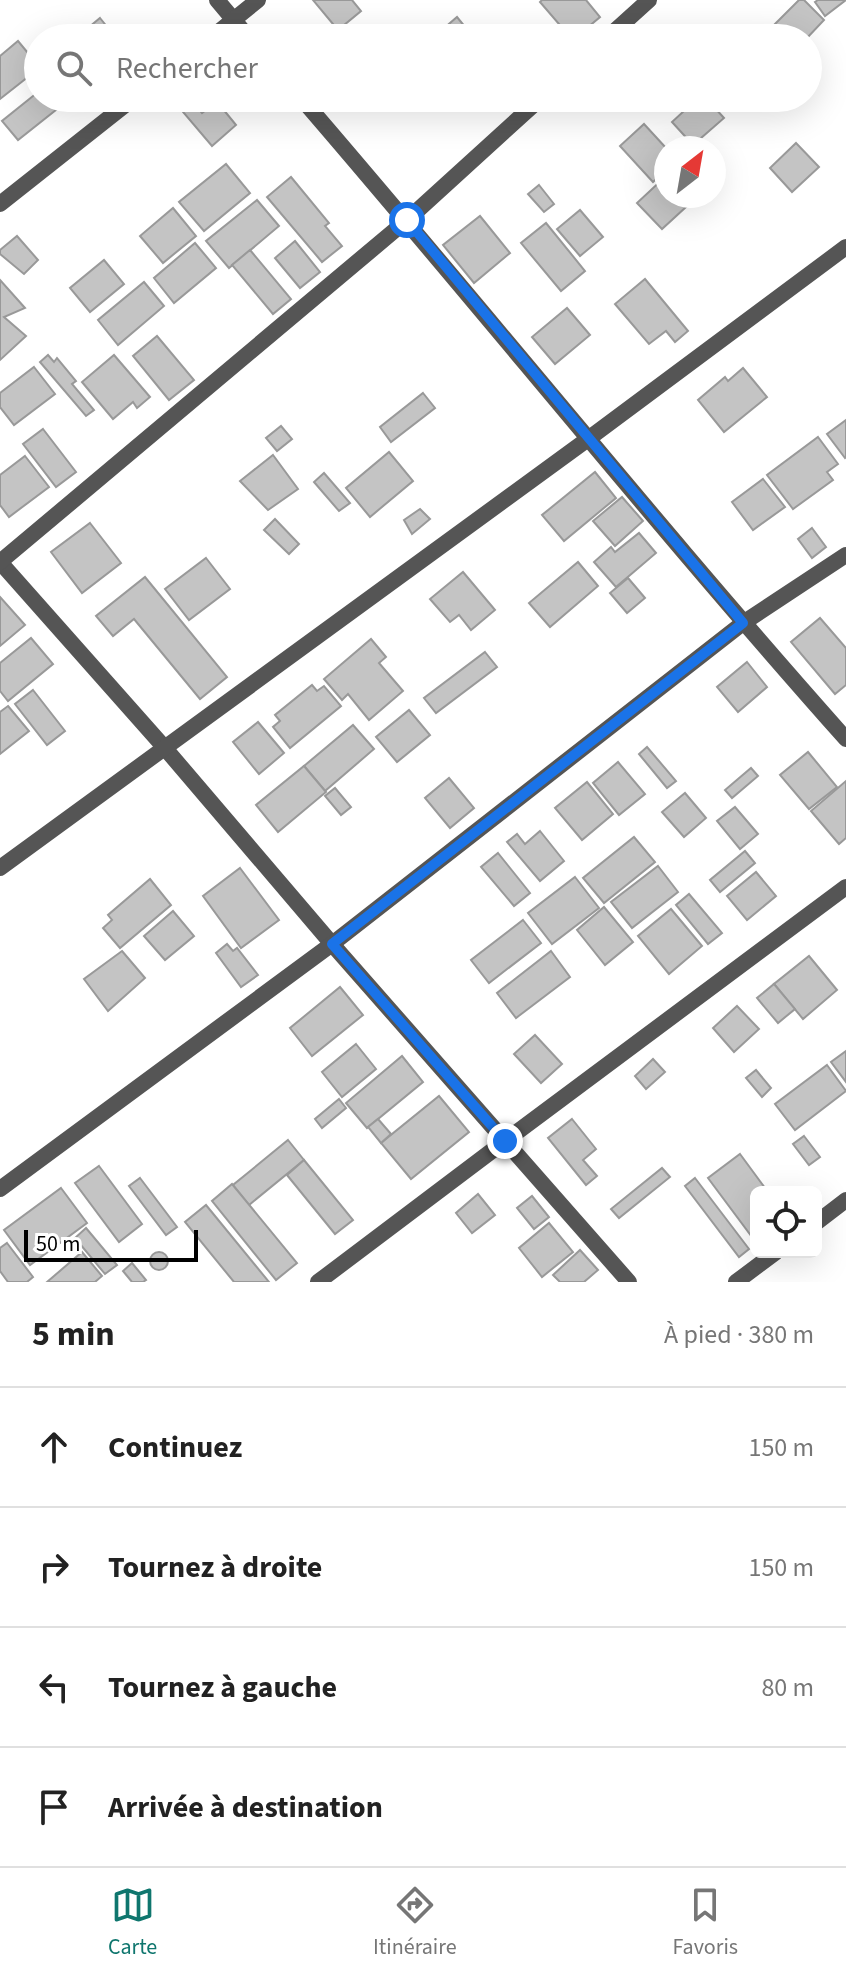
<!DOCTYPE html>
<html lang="fr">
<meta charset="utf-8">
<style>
:root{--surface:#fff;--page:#f2f2f2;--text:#222;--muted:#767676;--line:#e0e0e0;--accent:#0f766e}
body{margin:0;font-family:"Source Sans 3",sans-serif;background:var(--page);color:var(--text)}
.controls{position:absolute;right:24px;bottom:24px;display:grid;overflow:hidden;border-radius:12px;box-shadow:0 8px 32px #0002}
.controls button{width:72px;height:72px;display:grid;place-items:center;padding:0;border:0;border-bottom:2px solid var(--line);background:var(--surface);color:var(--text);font:40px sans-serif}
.compass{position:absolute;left:654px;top:136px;width:72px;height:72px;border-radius:50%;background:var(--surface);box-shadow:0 8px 32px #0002;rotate:31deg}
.scale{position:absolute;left:24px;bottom:20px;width:174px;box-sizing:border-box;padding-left:8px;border:4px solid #000;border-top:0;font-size:22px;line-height:28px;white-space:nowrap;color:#000;-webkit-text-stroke:6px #fff;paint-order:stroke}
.stop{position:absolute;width:24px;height:24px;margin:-18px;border:6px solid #1a73e8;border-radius:50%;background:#fff}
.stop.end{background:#1a73e8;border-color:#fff;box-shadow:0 2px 8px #0008}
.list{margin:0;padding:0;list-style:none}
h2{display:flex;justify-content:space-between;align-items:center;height:104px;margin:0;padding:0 32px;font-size:34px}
h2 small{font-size:26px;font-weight:400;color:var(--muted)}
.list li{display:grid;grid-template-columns:52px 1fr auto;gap:24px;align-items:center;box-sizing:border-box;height:120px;padding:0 32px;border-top:2px solid var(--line)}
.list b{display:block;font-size:30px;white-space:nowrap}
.list em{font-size:26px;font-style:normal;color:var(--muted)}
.icon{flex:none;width:44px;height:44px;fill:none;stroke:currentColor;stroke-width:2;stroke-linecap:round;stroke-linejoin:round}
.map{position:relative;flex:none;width:846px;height:1282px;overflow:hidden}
.search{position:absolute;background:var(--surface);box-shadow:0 8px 32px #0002;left:24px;right:24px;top:24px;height:88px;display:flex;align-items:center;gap:20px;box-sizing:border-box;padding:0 28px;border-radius:44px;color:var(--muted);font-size:30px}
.sheet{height:584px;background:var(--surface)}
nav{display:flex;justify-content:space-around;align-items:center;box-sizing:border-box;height:112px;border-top:2px solid var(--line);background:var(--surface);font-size:22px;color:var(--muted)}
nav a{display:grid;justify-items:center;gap:4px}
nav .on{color:var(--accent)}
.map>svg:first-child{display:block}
</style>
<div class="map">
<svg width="846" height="1282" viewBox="0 0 846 1282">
<rect width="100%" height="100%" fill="#fff"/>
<g fill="#c4c4c4" stroke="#999" stroke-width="2">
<polygon points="313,0 352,0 361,11 338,30"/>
<polygon points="542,0 586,0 600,17 575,38 571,38 540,2"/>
<polygon points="799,0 804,0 824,20 807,38 761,38"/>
<polygon points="818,0 846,0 825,16 815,2"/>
<polygon points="457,17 474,38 436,38 435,36"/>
<polygon points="100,18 116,38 76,38"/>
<polygon points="18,41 38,65 38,69 0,99 0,56"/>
<polygon points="38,92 38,98 71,98 18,140 2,121"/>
<polygon points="200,98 214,98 236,125 212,146 183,112 194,103 202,113 207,109 199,99"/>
<polygon points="698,98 706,98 724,118 693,145 672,122"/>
<polygon points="644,124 666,148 666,170 653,182 620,146"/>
<polygon points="796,143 819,167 792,192 770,168"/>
<polygon points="226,164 250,193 204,231 179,202"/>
<polygon points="666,176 666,196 698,196 662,229 637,203"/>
<polygon points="291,177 329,223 325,226 342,246 322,262 267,197"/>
<polygon points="539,185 554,204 544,212 528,194"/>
<polygon points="257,200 279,226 229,268 206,241"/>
<polygon points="173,208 196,236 163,263 140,236"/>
<polygon points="580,210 603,237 580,256 557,229"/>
<polygon points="480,216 510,253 474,283 443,245"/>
<polygon points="546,223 585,271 561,291 521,243"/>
<polygon points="17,236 38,260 24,274 0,254 0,250"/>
<polygon points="295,241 320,272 300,288 275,258"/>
<polygon points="195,243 216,268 174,303 154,278"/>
<polygon points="250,250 291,299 273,314 232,265"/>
<polygon points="104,260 124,284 90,312 70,288"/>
<polygon points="645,279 688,331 675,342 666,331 649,344 615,304"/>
<polygon points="0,280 25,308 4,317 26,336 0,360"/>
<polygon points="144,282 164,306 118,345 98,320"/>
<polygon points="567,308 590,335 555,364 532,337"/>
<polygon points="157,336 194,380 169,400 133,356"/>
<polygon points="48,355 54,362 57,358 76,381 72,384 94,410 86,416 40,362"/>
<polygon points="114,355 150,397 137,408 133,402 113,419 82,382"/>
<polygon points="34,367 55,394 14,425 0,407 0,393"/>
<polygon points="743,368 767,397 724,432 698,400 725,377 728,381"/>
<polygon points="423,393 435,408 391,442 380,427"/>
<polygon points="846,420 846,457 845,458 827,434"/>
<polygon points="281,426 292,439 277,451 266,438"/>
<polygon points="43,429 76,472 56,487 23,444"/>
<polygon points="818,437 838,464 827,472 833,480 793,509 767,475"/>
<polygon points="389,452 413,481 370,517 346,488"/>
<polygon points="273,455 298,489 268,510 240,481"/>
<polygon points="25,456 49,487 9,517 0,505 0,475"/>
<polygon points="595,472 616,498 564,541 542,515"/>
<polygon points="324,473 350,503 339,511 314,482"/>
<polygon points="763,479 785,507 753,530 732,502"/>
<polygon points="622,497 643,521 615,546 593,521"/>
<polygon points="420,509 430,519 412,534 404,520"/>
<polygon points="275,519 299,544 289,554 264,530"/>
<polygon points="90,523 121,563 82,593 51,552"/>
<polygon points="812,528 826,547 812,558 798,539"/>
<polygon points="639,533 656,553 616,587 594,562 611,547 615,552"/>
<polygon points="206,558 230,589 189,620 165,589"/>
<polygon points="578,562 598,586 550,627 529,603"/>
<polygon points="463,572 495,610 471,630 459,615 450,622 430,599"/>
<polygon points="145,577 227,677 200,699 134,619 113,636 96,616"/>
<polygon points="628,578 645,598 627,613 610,593"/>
<polygon points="0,597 25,625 0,646"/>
<polygon points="820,618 846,648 846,685 835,694 791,642"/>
<polygon points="31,638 53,664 8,701 0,691 0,663"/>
<polygon points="371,639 386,657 379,663 403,691 369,720 348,694 342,700 324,679"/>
<polygon points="485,652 497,667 436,713 424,698"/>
<polygon points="747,662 767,687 738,712 717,687"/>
<polygon points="312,685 317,691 324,686 341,706 290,748 273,727 280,721 275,715"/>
<polygon points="33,690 65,731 47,745 15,704"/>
<polygon points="8,706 29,731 0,754 0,712"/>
<polygon points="409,710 430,735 397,762 376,737"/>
<polygon points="258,722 284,753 259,774 233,742"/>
<polygon points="353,725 374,749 325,791 304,766"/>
<polygon points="647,747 676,781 667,788 639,754"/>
<polygon points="808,752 837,787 809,809 780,775"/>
<polygon points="618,762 645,794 619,815 593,783"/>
<polygon points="304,766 326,792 278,832 256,805"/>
<polygon points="751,768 758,776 732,798 725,790"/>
<polygon points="449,778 474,808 450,828 425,798"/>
<polygon points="846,781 846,838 839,844 811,811"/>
<polygon points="587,782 613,814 582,840 555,808"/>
<polygon points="335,788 351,807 341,815 325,796"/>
<polygon points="685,793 706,818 684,837 662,812"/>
<polygon points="735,807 758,834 740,849 717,821"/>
<polygon points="540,831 564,861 540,881 507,842 517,834 525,844"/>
<polygon points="634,837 655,862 604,903 583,878"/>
<polygon points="745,851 755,863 720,892 710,880"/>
<polygon points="498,853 530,893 514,906 481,867"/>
<polygon points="658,866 678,892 632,928 611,902"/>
<polygon points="240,868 279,920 241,948 203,896"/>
<polygon points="756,872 776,896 747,920 727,896"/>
<polygon points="575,877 599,908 552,944 528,913"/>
<polygon points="150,879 171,905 120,948 103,928 112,920 108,915"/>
<polygon points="689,894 722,933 708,944 676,905"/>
<polygon points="604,907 633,942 605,965 577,930"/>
<polygon points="671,909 702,946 669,974 638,936"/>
<polygon points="173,911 194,936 165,960 144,936"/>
<polygon points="523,920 541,943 489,983 471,960"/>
<polygon points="227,944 233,951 237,948 258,975 241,987 216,953"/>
<polygon points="122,951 145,978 108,1011 84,979"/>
<polygon points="551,951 570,977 516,1018 497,993"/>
<polygon points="809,956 837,990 803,1019 774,984"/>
<polygon points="774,984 795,1009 778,1023 757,998"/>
<polygon points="340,987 363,1015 312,1056 290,1028"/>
<polygon points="737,1006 759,1029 734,1052 713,1028"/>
<polygon points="535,1035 562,1064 541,1083 514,1054"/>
<polygon points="356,1044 376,1069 342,1097 322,1072"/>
<polygon points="846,1051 846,1082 831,1062"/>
<polygon points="402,1056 423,1082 367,1128 346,1103"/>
<polygon points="653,1059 665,1072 646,1089 635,1076"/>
<polygon points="827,1065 846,1091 795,1130 775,1104"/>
<polygon points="756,1070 771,1088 762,1097 746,1078"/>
<polygon points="439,1096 469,1132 411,1179 381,1143"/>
<polygon points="339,1099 346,1108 322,1128 315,1119"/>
<polygon points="378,1119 391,1134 381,1143 368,1127"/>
<polygon points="572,1119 596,1149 583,1160 597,1176 586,1185 548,1138"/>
<polygon points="804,1136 820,1157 809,1165 793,1144"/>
<polygon points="288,1140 304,1160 249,1205 233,1185"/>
<polygon points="740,1154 768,1192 756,1192 755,1241 708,1178"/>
<polygon points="304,1160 353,1220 335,1234 287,1175"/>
<polygon points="99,1166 142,1224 119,1242 75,1183"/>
<polygon points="662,1168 670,1177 619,1218 611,1209"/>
<polygon points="140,1178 177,1227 166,1235 129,1186"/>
<polygon points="695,1178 749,1249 739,1257 685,1186"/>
<polygon points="232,1184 297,1263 276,1280 212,1201"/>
<polygon points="61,1188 87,1223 30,1265 4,1230"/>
<polygon points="478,1194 495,1215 472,1233 456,1213"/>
<polygon points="532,1196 549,1217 534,1229 517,1208"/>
<polygon points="206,1205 269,1282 234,1282 185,1222"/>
<polygon points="549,1223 573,1252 542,1277 519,1248"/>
<polygon points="86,1228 117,1265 105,1274 75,1238"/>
<polygon points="7,1243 33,1277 27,1282 8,1282 0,1271 0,1248"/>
<polygon points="580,1250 598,1270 584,1282 560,1282 553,1275"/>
<polygon points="82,1252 102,1276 95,1282 47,1282"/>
<circle cx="159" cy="1261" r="9"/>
<polygon points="132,1263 146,1280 143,1282 132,1282 123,1271"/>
</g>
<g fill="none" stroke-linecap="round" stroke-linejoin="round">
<g stroke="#555" stroke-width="16">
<polyline points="217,0 249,38"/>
<polyline points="211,38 258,0"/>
<polyline points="607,38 649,0"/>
<path d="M301,98c183,212 358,431 545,641"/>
<polyline points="0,204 134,98"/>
<polyline points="0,562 164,747 332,944 629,1282"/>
<polyline points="0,562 407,220 541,98"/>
<polyline points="0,868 588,439 846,247"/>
<polyline points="0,1189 332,944 743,623 846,555"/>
<polyline points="816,1223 846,1200"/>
<polyline points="318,1282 505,1141 846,887"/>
<polyline points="736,1282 776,1252"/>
</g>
</g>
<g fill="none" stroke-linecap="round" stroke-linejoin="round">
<polyline stroke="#1a73e8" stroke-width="10" points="407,220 743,623 332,944 505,1141"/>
</g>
</svg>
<div class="controls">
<button><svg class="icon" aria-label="locate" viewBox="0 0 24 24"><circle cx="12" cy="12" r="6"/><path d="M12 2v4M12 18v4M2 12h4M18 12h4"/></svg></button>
</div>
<svg class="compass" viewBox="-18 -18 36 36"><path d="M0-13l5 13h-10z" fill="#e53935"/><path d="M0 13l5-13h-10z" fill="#767676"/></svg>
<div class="scale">50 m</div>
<div class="stop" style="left:407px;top:220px"></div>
<div class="stop end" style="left:505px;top:1141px"></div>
<div class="search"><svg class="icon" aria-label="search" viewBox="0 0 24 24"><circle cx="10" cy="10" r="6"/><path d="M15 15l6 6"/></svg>Rechercher</div>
</div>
<section class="sheet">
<h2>5 min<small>À pied · 380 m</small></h2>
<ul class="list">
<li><svg class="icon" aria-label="ahead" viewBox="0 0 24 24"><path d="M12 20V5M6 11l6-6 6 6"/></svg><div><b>Continuez</b></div><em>150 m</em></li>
<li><svg class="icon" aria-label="right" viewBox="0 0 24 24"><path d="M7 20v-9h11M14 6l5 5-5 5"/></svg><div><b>Tournez à droite</b></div><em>150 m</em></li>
<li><svg class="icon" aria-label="left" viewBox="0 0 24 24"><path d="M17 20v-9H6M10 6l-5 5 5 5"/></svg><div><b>Tournez à gauche</b></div><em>80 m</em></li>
<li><svg class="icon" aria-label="arrive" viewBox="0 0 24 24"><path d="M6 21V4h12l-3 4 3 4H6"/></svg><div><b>Arrivée à destination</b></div></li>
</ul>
</section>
<nav>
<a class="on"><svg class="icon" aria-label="map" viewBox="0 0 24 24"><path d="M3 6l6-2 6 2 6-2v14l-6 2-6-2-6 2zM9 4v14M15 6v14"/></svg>Carte</a>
<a><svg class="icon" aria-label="directions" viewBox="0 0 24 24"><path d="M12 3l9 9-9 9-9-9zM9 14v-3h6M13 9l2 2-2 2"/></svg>Itinéraire</a>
<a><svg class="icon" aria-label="saved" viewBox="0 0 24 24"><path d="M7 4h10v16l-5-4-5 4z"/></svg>Favoris</a>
</nav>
